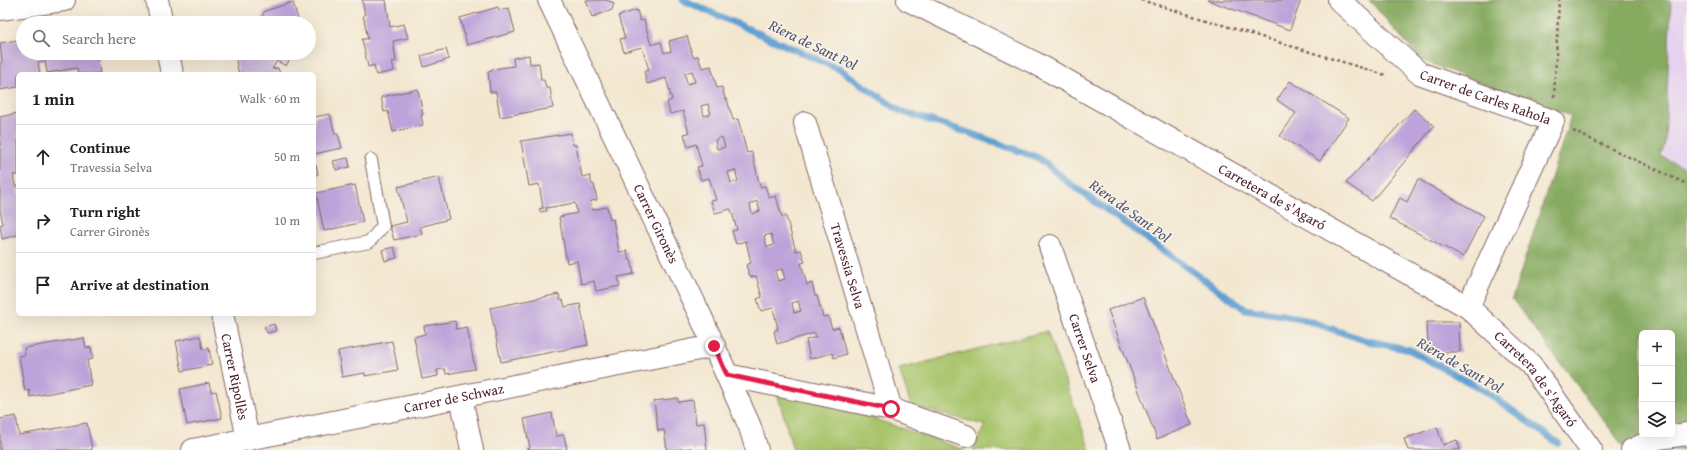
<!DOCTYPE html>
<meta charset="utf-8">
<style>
:root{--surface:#fff;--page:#f6f6f6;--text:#202124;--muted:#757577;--line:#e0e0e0}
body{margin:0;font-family:"Gentium Book Plus",serif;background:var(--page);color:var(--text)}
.controls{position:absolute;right:12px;bottom:12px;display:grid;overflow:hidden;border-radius:6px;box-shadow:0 4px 16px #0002}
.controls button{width:36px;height:36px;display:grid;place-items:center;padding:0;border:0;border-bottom:1px solid var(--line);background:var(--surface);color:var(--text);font:20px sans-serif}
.stop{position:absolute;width:12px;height:12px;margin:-9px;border:3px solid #e11d48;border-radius:50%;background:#fff}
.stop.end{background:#e11d48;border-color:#fff;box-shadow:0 1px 4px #0008}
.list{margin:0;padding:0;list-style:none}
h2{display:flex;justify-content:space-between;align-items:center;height:52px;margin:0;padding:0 16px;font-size:17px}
h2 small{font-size:13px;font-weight:400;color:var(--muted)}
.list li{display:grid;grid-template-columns:26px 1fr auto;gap:12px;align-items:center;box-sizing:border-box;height:64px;padding:0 16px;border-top:1px solid var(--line)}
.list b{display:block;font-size:15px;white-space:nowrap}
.list p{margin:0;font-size:13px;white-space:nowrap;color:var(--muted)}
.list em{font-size:13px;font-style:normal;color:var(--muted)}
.icon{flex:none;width:22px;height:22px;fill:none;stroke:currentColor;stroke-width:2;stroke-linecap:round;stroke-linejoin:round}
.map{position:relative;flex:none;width:1687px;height:450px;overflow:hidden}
.search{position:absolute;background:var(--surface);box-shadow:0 4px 16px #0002;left:16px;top:16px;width:300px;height:44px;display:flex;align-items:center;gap:10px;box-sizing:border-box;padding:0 14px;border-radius:22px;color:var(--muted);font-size:15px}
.panel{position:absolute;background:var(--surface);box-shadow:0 4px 16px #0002;left:16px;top:72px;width:300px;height:244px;border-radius:6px}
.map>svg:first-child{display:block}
</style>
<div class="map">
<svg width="1687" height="450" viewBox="0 0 1687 450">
<rect width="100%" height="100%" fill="#f7f3e8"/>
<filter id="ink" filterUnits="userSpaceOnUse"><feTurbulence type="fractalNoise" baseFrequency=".025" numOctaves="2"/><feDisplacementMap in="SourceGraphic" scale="8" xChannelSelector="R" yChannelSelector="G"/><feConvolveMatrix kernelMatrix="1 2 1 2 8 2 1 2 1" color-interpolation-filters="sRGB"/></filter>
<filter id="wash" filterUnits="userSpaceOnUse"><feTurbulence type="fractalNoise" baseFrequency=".012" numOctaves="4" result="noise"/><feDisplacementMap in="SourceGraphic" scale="16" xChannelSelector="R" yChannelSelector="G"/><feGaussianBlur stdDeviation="0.9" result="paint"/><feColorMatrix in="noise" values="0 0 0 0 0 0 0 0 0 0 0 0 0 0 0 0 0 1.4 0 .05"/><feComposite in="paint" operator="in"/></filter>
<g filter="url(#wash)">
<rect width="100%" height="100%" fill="#f3e7d0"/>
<polygon fill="#e6d2f0" points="1671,0 1687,0 1687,169 1661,157 1665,143"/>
<g fill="#a8c56c" stroke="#79724c">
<polygon points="1047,331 1090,450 973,450 985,425 911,406 899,369"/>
<polygon points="775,385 965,450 793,450"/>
</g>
<path fill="#86aa60" stroke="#686446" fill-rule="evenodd" d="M1369,0h302l-6,143 -4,13 26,13v281h-61l-114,-151 59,-183 -150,-56zM1642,333h30v102h-30z"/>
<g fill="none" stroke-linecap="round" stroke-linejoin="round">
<polyline stroke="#5f9fd2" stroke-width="7" points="683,0 841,70 900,111 969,133 1039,158 1069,183 1245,309 1300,318 1364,340 1410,350 1485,391 1558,443"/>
</g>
<g id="blocks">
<g fill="#bda3da" fill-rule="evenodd">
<polygon points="362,0 386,0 390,27 404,24 408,38 393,41 396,61 392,62 394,71 376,75 374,65 368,67 362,39 368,39 363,15 365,15"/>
<polygon points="586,0 606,0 614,3 612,10 592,17"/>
<polygon points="1207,0 1301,0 1290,30"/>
<polygon points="293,2 299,23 258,23 265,11"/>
<polygon points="498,7 499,10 509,8 515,32 467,45 460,18"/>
<path d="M637,10l3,11 4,-1 7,25 10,-3 3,11 7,-2 -2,-10 18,-5 6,21 5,-1 4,12 9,-2 6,22 5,-1 3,12h2l6,21 5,-1 9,34 5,-1 8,35 5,-1 4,12 7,-2 6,21 4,-1 10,35 5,-1 4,12 -4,1 6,22 5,-2 3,13h2l6,21 5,-1 4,13 7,-2 7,27 -12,4 -2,-5 -22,6 -4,-19 10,-3 -1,-4 -38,11 -3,-13 4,-2 -5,-21 -12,3 -4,-12 5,-2 -6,-21 -6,1 -4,-12 5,-2 -5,-22 -10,3 -4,-13 5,-1 -6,-21 -16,4 -4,-12 5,-1 -7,-22 -8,2 -4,-13 5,-1 -6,-22 -8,3 -4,-13 5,-1 -6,-22 -13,3 -3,-12 5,-2 -6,-22 -19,6 -3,-13 5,-1 -7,-23 -18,5 -4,-13 5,-1 -7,-22zM692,71l3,11 -8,2 -2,-11zM708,104l3,10 -7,2 -3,-10zM722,137l3,10 -8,2 -2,-9zM735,170l3,11 -7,2 -3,-11zM757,201l3,10 -8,3 -2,-10zM771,234l3,11 -7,2 -3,-11zM782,269l3,10 -7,2 -3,-10zM798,301l3,10 -7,2 -2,-10z"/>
<polygon points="23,39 23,53 77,53 79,56 97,53 100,73 78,74 77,68 47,73 45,61 38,62 40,74 18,74 18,87 0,90 0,63 2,62 0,43"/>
<polygon points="446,49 449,59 424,67 421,56"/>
<polygon points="241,53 293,53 286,66 277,61 272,69 278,68 280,74 239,74 236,61"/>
<polygon points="529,55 530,64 539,63 541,80 544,80 546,88 550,88 553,108 500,117 496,92 490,92 488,72 492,71 492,69 514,66 513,58"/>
<polygon points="1290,81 1349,118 1320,161 1280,136 1296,113 1277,100"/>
<polygon points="418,89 423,115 421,115 423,125 393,132 388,111 384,112 381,97"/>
<polygon points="1414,109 1434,126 1372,201 1346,183"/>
<polygon points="18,113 18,175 13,175 15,186 18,186 18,235 2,239 0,225 3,224 0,210 0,117"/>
<polygon points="330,114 335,134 338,134 342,148 314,154 314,117"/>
<polygon points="571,133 573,145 576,145 582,177 590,176 592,185 594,184 597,200 591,201 592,210 607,207 610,220 613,219 619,252 627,251 629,260 631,259 634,274 618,277 620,286 596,291 594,281 581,284 577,261 567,263 559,217 577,213 575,203 546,208 547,211 540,212 539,209 543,208 539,184 529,186 521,141"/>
<polygon points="348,158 350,167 336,170 333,161"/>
<polygon points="314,165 316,165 318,174 314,175"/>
<polygon points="439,177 449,219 420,227 422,234 394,240 390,226 407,222 398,187"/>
<polygon points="1418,179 1484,216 1463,257 1389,218 1400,198 1407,202"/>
<polygon points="355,185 363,222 324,231 316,193"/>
<polygon points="394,247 397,258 385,261 382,250"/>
<polygon points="559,294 560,300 563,300 565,307 580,304 588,345 501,362 490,308"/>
<polygon points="1143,297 1192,425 1157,439 1108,310"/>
<polygon points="455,321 456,329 467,327 475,369 446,374 445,369 437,370 438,376 422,379 414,337 425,334 424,326"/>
<polygon points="1427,322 1459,322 1460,352 1428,352"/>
<polygon points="274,324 276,331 267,333 264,327"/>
<polygon points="200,336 203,349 209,348 212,365 182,371 176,341"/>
<polygon points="84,338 86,348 91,347 93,359 87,360 91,385 30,397 29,390 25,391 19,356 25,355 24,348"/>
<polygon points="392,341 398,370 365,376 365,373 342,377 338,351"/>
<polygon points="209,383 211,392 216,391 222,418 187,425 180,389"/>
<polygon points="678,398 678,402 693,400 696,424 704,423 707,450 692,450 692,448 667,450 664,430 658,431 654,401"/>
<polygon points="552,413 556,436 564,435 567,450 524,450 530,448 524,419"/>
<polygon points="16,416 19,435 87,423 92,450 0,450 0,419"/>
<polygon points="1437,427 1443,445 1457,440 1460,450 1408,450 1404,439"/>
</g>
</g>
</g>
<g filter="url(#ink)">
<use href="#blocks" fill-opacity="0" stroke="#856565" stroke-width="1"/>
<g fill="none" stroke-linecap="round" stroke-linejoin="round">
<defs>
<polyline id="service" points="314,253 369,242 383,226 371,160"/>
<g id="minor">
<polyline points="157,0 162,23"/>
<path id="s1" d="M549,0l152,317 49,110 7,23"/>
<path id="s2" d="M1339,0l80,73 134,48 -85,186"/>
<polyline points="0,9 64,0"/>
<polyline points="168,53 172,74"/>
<path id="s3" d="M805,123l86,286"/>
<path id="s4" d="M1050,246l70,204"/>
<path id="s5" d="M222,314l26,125"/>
<polyline points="727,375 891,409 966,436"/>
<polyline points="461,397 472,450"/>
<path id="s6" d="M193,450l521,-104"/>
<polyline points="1632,450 1658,438 1687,434"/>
</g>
<g id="tertiary">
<path id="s7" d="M908,0l129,64 431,243 63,58 60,85"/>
</g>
</defs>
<use href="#service" stroke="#856565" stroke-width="14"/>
<use href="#minor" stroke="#856565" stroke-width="24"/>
<use href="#tertiary" stroke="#856565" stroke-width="24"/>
<g stroke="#856565" stroke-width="2.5" stroke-dasharray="3 3" stroke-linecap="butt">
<polyline points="1141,0 1385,75"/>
<polyline points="1554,97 1559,0"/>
<polyline points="1573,131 1687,184"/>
</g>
<use href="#service" stroke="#fff" stroke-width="12"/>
<use href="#minor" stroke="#fff" stroke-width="22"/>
<use href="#tertiary" stroke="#fff" stroke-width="22"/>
</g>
</g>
<g fill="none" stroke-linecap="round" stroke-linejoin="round" filter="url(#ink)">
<polyline stroke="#e11d48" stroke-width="5" points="714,346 727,375 891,409"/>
</g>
<g text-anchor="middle" stroke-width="3.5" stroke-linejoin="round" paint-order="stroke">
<g font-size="14" fill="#4a1f2b" stroke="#f7f3e8">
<text dy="5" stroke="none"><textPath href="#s2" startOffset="179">Carrer de Carles Rahola</textPath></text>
<text dy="5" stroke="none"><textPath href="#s7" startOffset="414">Carretera de s'Agaró</textPath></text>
<text dy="5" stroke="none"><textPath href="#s1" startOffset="248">Carrer Gironès</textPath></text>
<text dy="5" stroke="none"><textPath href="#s3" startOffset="149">Travessia Selva</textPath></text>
<text dy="5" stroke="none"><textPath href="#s4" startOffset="108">Carrer Selva</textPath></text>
<text dy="5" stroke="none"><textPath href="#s5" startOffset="64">Carrer Ripollès</textPath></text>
<text dy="5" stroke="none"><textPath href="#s7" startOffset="738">Carretera de s'Agaró</textPath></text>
<text dy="5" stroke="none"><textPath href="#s6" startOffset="266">Carrer de Schwaz</textPath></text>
</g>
<g font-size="15" font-style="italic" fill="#52526e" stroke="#f7f3e8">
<text transform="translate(813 45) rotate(26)" y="5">Riera de Sant Pol</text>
<text transform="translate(1130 211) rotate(36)" y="5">Riera de Sant Pol</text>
<text transform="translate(1460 365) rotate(30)" y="5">Riera de Sant Pol</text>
</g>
</g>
</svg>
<div class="controls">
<button>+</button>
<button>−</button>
<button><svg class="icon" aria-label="layers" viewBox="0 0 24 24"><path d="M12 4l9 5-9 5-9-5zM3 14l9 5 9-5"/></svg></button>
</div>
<div class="stop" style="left:891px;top:409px"></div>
<div class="stop end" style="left:714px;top:346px"></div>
<div class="search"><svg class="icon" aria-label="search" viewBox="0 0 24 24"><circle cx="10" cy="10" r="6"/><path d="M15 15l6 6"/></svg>Search here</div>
<section class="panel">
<h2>1 min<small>Walk · 60 m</small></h2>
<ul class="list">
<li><svg class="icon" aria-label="ahead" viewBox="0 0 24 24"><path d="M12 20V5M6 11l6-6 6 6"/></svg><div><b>Continue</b><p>Travessia Selva</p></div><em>50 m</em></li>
<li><svg class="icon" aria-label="right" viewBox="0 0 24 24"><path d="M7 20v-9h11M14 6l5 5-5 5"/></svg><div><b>Turn right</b><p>Carrer Gironès</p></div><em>10 m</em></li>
<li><svg class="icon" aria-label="arrive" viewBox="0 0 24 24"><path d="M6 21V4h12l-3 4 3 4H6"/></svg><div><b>Arrive at destination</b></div></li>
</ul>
</section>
</div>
